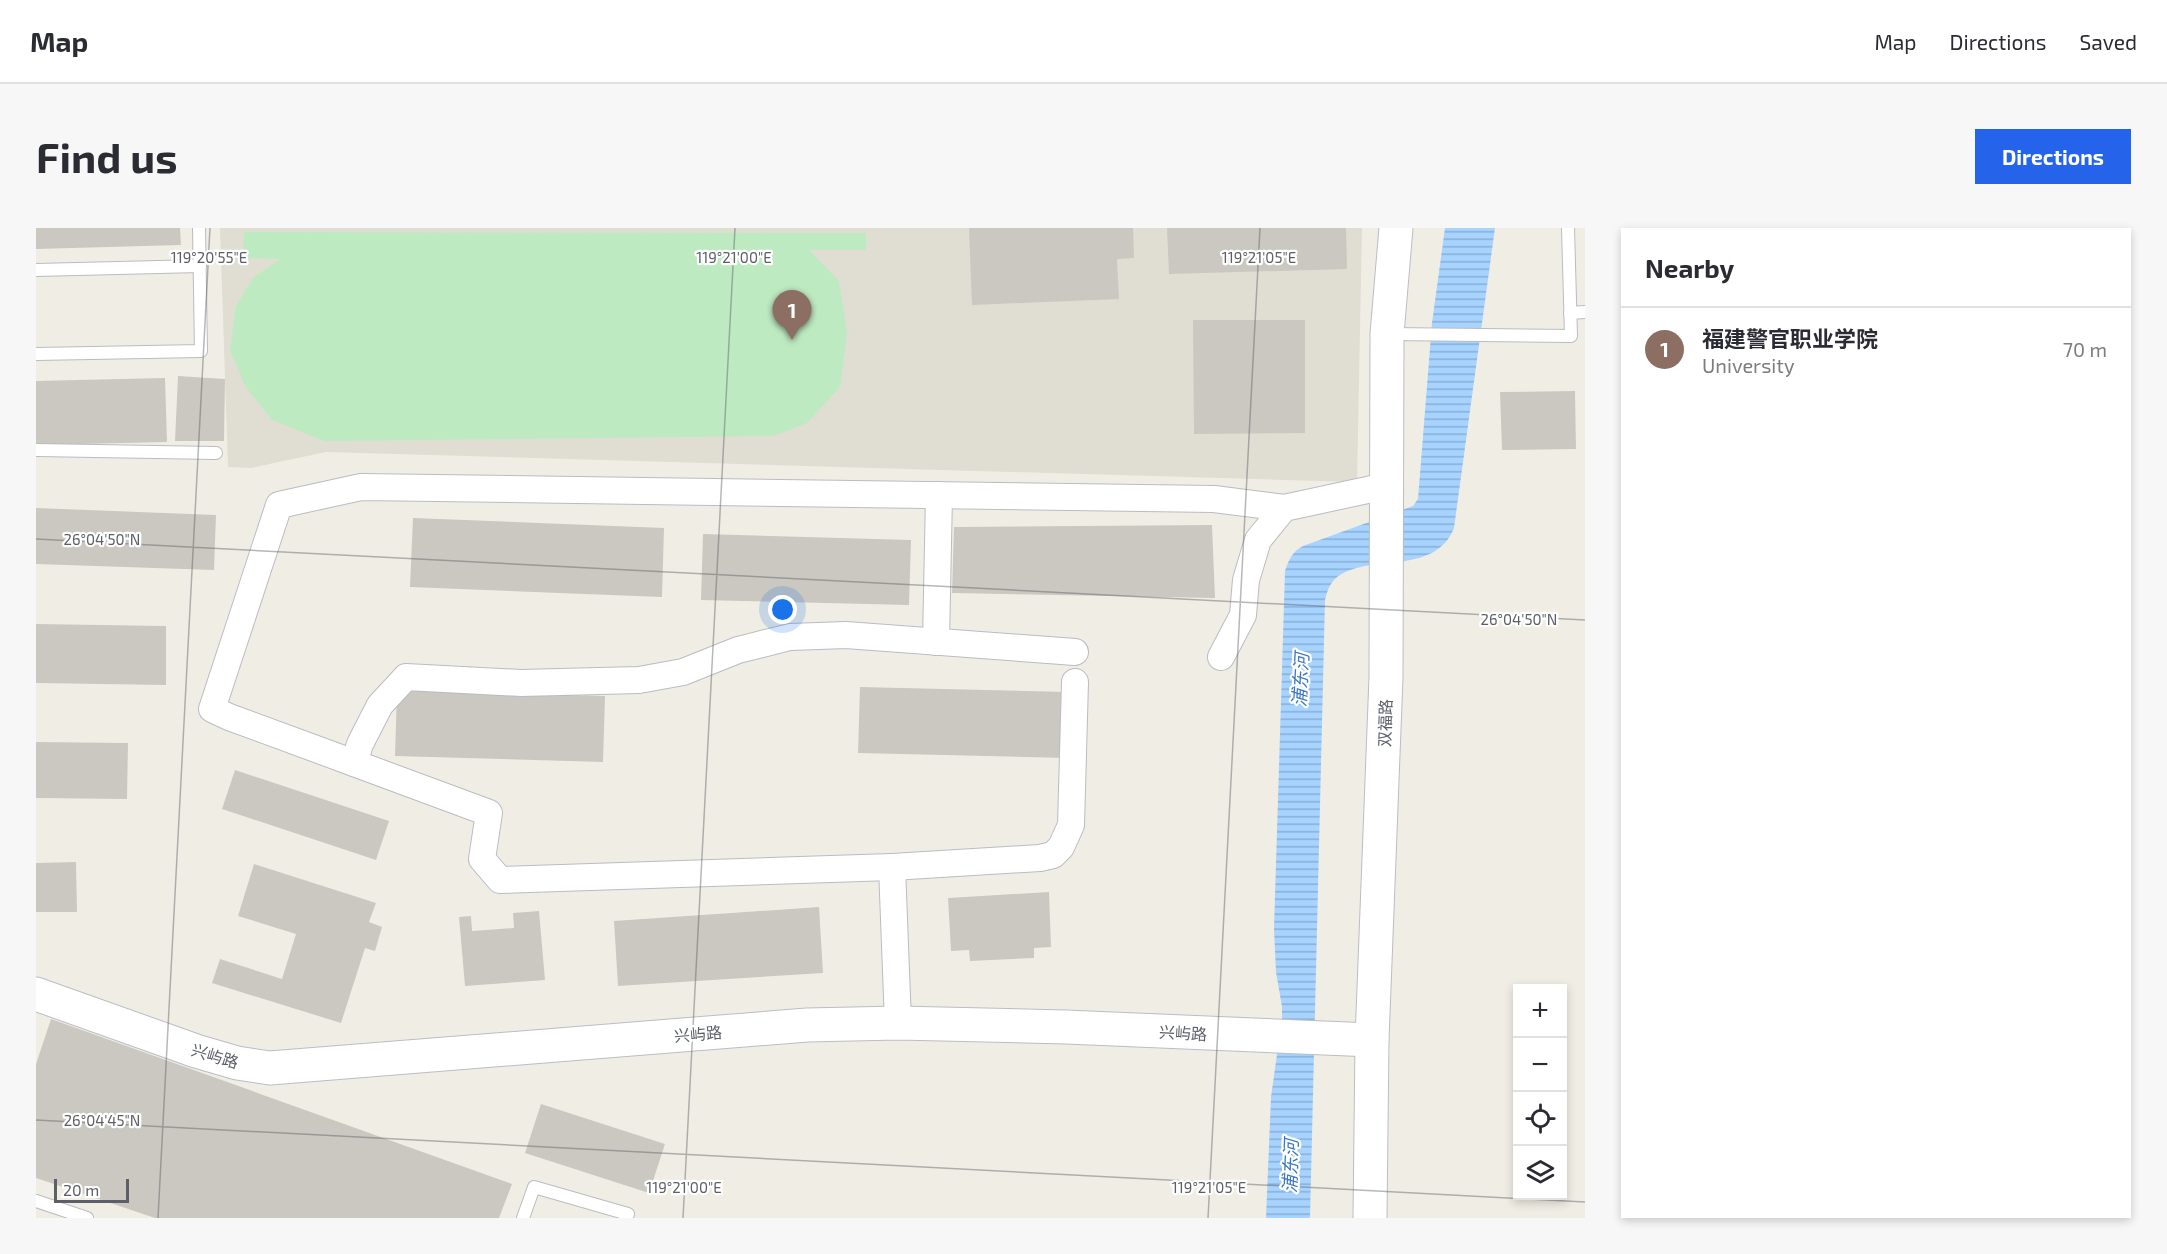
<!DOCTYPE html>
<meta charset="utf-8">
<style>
:root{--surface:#fff;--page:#f7f7f7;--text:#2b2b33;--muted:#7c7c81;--line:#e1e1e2;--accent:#2563eb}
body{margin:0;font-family:"Exo 2","Noto Sans SC",sans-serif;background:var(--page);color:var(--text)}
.controls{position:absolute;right:18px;bottom:18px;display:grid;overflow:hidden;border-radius:0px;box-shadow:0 3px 9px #0003}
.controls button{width:54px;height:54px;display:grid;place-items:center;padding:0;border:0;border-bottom:2px solid var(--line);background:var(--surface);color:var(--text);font:30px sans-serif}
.scale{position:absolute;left:18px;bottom:15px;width:75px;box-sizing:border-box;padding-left:6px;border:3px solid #5c6066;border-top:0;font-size:16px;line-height:21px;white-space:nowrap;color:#5c6066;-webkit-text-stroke:4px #fff;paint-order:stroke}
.you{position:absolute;left:747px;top:382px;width:21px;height:21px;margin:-15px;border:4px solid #fff;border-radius:50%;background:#1a73e8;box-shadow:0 0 0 9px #1a73e833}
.badge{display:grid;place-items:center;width:39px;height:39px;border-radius:50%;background:var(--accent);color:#fff;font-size:20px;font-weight:700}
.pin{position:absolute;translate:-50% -50px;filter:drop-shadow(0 2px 3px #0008)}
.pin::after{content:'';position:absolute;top:32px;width:21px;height:18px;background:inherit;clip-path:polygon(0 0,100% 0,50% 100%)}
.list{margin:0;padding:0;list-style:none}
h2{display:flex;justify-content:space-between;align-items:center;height:78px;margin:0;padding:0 24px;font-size:26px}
h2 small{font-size:20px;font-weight:400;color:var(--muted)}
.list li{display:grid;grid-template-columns:39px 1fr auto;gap:18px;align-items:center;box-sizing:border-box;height:84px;padding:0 24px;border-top:2px solid var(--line)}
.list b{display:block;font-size:22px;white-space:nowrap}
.list p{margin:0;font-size:20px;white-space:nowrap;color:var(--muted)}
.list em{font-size:20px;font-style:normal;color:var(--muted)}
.icon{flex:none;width:33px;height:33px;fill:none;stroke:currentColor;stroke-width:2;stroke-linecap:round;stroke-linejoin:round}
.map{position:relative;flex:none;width:1549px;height:990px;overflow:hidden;border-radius:0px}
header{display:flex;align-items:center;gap:36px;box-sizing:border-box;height:84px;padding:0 30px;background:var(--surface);border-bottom:2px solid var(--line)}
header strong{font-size:28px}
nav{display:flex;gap:33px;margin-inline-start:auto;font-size:21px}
.intro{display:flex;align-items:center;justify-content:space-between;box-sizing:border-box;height:144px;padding:0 36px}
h1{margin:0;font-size:42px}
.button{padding:15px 27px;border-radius:0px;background:var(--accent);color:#fff;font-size:21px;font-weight:700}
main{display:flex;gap:36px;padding:0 36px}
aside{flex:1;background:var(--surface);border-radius:0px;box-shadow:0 3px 9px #0003}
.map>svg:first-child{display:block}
</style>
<header>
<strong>Map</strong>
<nav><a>Map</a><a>Directions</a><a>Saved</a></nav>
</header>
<div class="intro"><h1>Find us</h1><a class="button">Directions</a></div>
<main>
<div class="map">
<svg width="1549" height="990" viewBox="0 0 1549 990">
<defs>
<pattern id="water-rules" width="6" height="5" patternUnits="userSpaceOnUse" patternTransform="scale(1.5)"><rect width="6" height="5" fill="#a6d3ff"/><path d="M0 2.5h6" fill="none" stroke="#8aafd2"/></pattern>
</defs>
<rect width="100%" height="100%" fill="#f0eee4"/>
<polygon fill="#e0ddd3" points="184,0 1326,0 1321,254 290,224 215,240 192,239"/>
<polygon fill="#beeac1" points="208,4 830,5 830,22 773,22 803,53 811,106 804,159 771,195 737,208 288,213 236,192 209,158 194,122 200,78 217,50 244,31 207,30"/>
<path fill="url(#water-rules)" d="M1409,0h50l-41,300c-20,50 -88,23 -119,51 -6,6 -8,13 -10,21l-15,618h-44l5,-121 11,-78v-12l-6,-35 -2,-43 11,-358c4,-12 7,-19 18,-25l110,-40 5,-7 14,-176z"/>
<g fill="#cbc8c1">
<polygon points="0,0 144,0 145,17 0,21"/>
<polygon points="933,0 1097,0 1098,30 1081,31 1083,71 936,77"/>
<polygon points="1131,0 1310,0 1311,41 1133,46"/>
<polygon points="1157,92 1269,92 1269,205 1158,206"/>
<polygon points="142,148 189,151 188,213 139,213"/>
<polygon points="129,150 131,214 0,217 0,153"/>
<polygon points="1539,163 1540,221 1466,222 1464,164"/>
<polygon points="0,280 180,287 178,342 0,336"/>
<polygon points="377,290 628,300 626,369 374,359"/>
<polygon points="1176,297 1179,370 916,365 918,299"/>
<polygon points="667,306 875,312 873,377 665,372"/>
<polygon points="0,396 130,398 130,457 0,455"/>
<polygon points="824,459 1032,464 1030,530 822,525"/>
<polygon points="361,462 569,468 567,534 359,528"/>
<polygon points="0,514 92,515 91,571 0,570"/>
<polygon points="199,542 353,593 340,632 186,581"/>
<polygon points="40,634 41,684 0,684 0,635"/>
<polygon points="218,636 340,675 333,694 346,699 339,723 329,720 305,795 176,755 184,731 246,751 260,706 202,688"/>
<polygon points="1013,664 1015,719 998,720 998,730 934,733 933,722 915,723 912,670"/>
<polygon points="783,679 787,745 582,758 578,693"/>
<polygon points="503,683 509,752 429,758 423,689 435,688 436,703 478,700 477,685"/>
<polygon points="15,791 476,956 463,990 119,990 0,950 0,836"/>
<polygon points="505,876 629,916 613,965 489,925"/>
</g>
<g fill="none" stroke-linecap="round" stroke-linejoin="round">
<defs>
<g id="lane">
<polyline points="0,42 164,38"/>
<polyline points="1534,85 1549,84"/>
<polyline points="1353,106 1535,108 1532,0"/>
<polyline points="0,126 165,123 163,0"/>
<polyline points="0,222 180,225"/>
<polyline points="0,973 51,990"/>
<polyline points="487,990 498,959 592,986"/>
</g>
<g id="street">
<polyline points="900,414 903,267"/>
<polyline points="1185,429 1207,387 1210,352 1222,312 1248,280 1350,258"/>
<polyline points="318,535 193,489 176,481 243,277 325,259 1178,271 1248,280"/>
<polyline points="856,639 464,652 446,631 453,585 318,535 324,516 344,477 370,449 485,455 603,452 647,444 702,422 754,409 810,407 1039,424"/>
<polyline points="862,795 856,639 1004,630 1017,627 1025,619 1035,597 1039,454"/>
</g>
<g id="secondary">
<polyline points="0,766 160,823 201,835 234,840 771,797 862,795 1030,799 1336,812"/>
<polyline points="1334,990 1336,812 1350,449 1351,106 1360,0"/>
</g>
</defs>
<use href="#lane" stroke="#b9bcc2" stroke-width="14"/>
<use href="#street" stroke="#b9bcc2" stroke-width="28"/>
<use href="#secondary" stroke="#babdc4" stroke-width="35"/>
<use href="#lane" stroke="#fff" stroke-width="12"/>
<use href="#street" stroke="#fff" stroke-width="26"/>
<use href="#secondary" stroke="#fff" stroke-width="33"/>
</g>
<path fill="none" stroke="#5c6066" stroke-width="1.5" stroke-opacity="0.45" d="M0,311l1549,81M0,892l1549,82M122,990l52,-990M647,990l52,-990M1172,990l52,-990"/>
<g text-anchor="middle" stroke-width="4.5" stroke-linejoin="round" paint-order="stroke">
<g font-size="16" fill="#5c6066" stroke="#fff">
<text transform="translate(1349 495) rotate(-88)" y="6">双福路</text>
<text transform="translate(1147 805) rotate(3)" y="6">兴屿路</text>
<text transform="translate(662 806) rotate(-5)" y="6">兴屿路</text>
<text transform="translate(179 828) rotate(17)" y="6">兴屿路</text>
</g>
<g font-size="18" font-style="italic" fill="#3977c6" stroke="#fff">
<text transform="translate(1265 452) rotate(-87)" y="6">浦东河</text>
<text transform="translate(1255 938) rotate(-88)" y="6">浦东河</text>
</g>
</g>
<g font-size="15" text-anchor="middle" fill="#5c6066" stroke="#fff" stroke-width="4.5" stroke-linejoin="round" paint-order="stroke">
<text x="173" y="35">119°20'55"E</text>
<text x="698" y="35">119°21'00"E</text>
<text x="1223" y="35">119°21'05"E</text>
<text x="66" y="317">26°04'50"N</text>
<text x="1483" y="397">26°04'50"N</text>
<text x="66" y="898">26°04'45"N</text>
<text x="648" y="965">119°21'00"E</text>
<text x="1173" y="965">119°21'05"E</text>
</g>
</svg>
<div class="controls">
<button>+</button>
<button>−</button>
<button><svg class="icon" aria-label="locate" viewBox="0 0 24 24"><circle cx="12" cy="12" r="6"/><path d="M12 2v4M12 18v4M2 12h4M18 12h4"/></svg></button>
<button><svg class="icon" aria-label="layers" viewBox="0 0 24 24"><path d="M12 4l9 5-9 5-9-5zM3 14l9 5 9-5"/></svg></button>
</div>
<div class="scale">20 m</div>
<div class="you"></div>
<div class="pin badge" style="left:756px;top:112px;background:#8d6e63">1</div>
</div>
<aside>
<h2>Nearby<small></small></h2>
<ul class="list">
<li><span class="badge" style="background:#8d6e63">1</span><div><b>福建警官职业学院</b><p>University</p></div><em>70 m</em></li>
</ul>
</aside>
</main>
